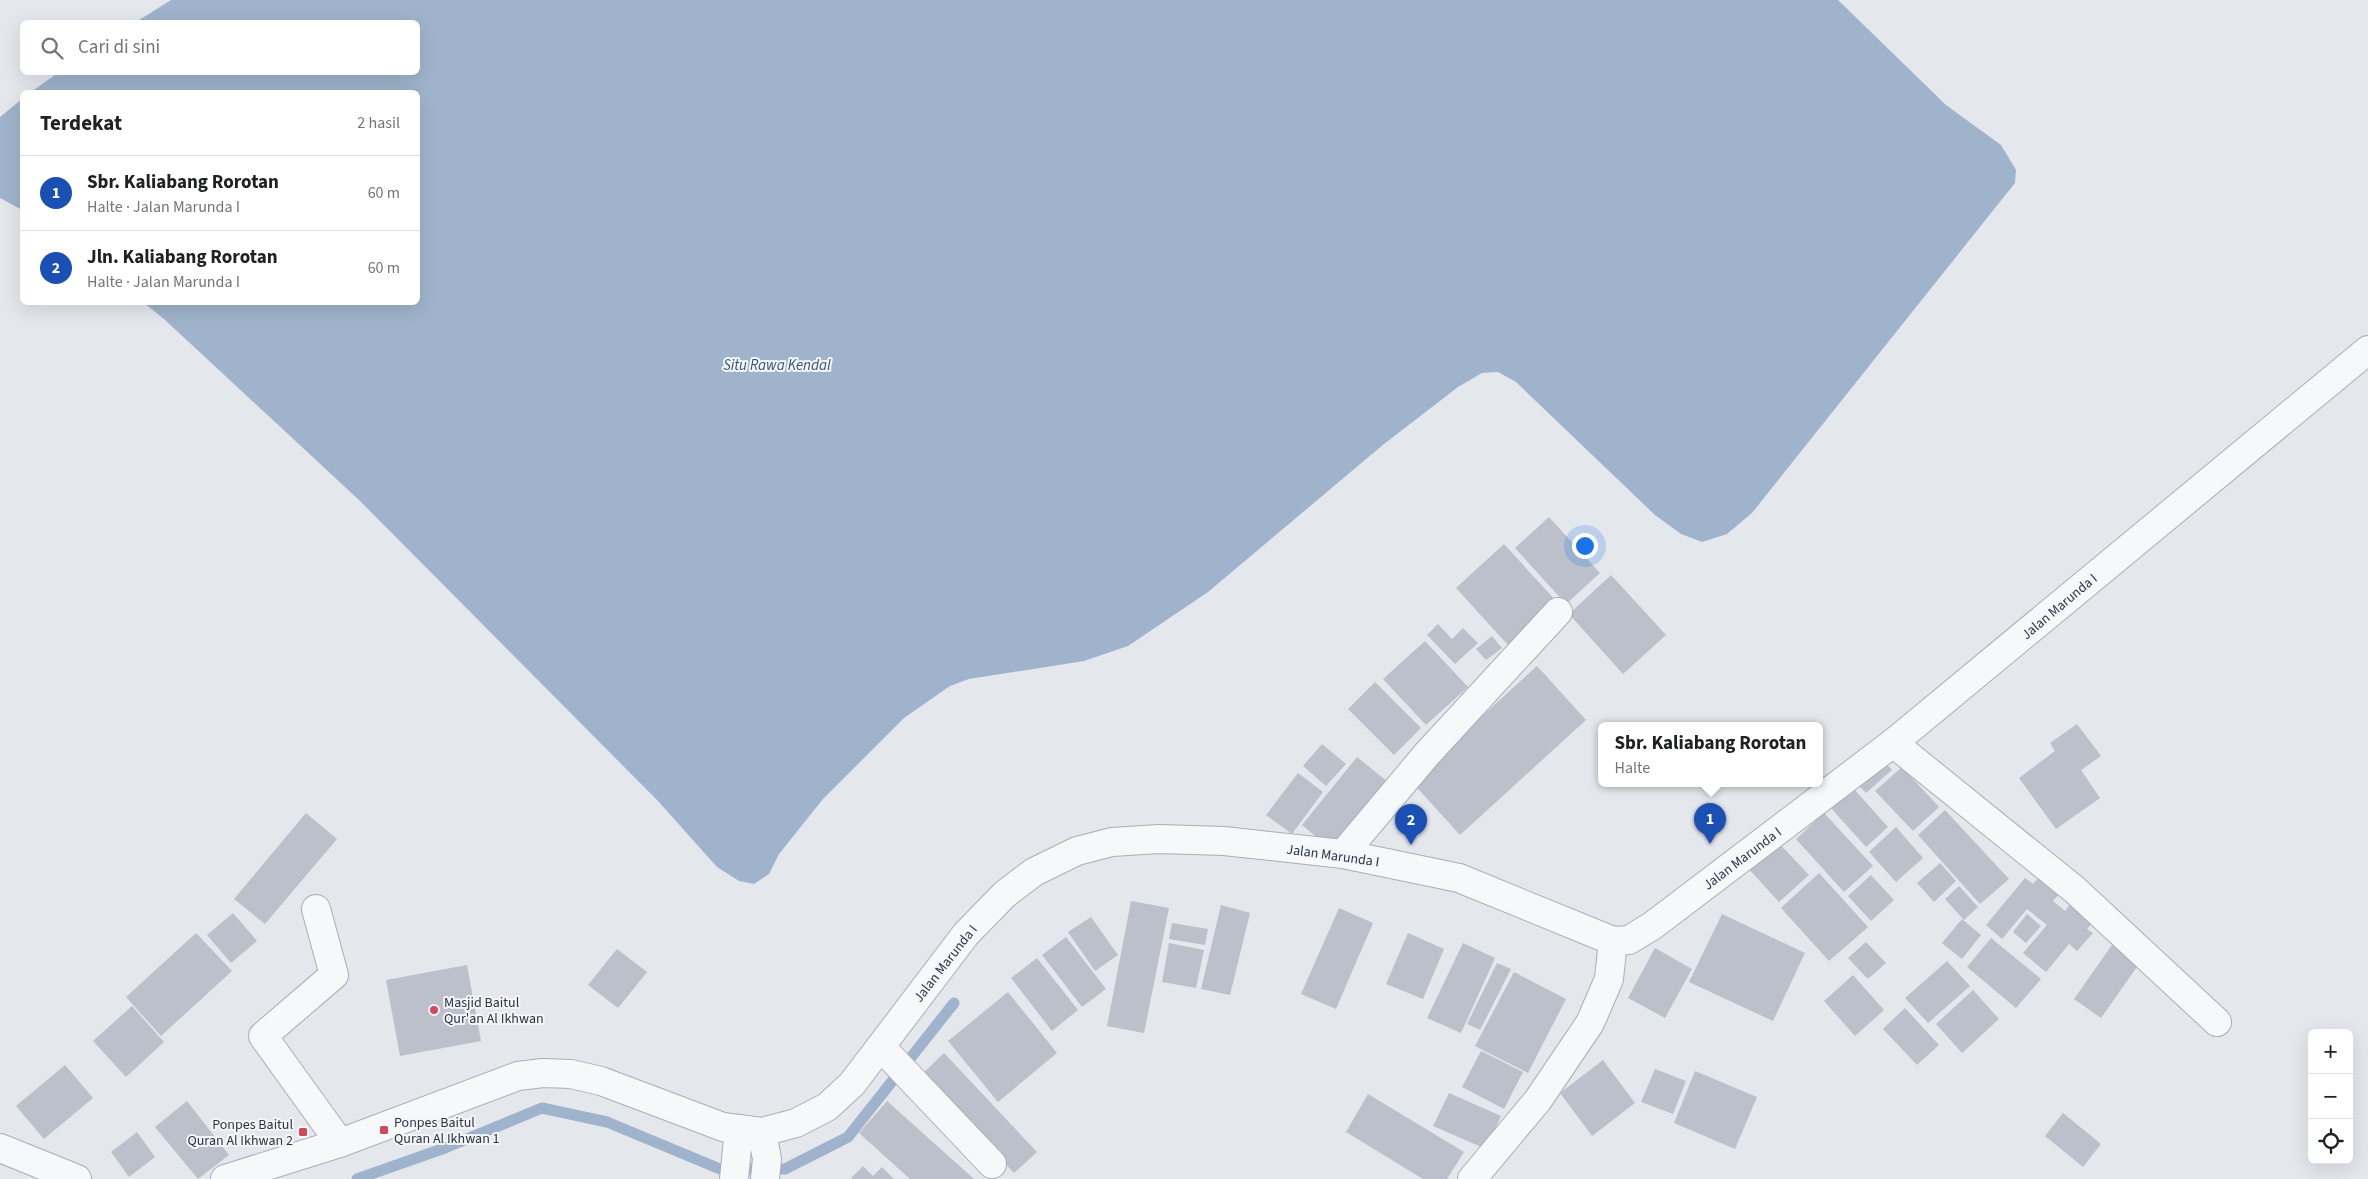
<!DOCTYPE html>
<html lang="id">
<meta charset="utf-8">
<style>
:root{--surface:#fff;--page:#f6f6f6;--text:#202124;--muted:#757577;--line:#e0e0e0;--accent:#2563eb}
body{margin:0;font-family:"Source Sans 3",sans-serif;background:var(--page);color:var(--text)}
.controls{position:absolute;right:15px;bottom:15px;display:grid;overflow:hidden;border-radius:8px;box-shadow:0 5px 20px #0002}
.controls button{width:45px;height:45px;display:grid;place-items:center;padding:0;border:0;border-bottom:1px solid var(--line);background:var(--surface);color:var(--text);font:25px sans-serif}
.you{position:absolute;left:1584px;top:545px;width:18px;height:18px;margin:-12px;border:4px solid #fff;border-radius:50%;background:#1a73e8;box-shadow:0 0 0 8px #1a73e833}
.badge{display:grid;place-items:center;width:32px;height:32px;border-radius:50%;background:var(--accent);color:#fff;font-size:16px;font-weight:700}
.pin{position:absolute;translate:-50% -41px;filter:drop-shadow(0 1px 2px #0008)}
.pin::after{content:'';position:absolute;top:26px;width:18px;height:15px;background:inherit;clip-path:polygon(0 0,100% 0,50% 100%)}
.popup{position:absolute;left:1598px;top:722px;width:225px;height:65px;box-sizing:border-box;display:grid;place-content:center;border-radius:8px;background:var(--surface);filter:drop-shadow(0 1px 4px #0005);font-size:16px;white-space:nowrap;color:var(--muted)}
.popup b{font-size:19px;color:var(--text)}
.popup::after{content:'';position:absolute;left:50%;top:100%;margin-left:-10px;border:10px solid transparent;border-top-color:var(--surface)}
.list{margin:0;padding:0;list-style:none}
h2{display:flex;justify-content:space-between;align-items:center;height:65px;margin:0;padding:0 20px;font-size:21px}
h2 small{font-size:16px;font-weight:400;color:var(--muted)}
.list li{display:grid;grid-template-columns:32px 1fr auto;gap:15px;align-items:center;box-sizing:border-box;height:75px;padding:0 20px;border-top:1px solid var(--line)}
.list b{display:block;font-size:19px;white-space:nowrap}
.list p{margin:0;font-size:16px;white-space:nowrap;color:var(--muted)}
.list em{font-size:16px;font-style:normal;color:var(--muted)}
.icon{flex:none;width:28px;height:28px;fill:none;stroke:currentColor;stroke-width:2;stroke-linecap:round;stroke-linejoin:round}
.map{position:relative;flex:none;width:2368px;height:1179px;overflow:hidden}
.search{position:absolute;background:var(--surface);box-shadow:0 5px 20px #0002;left:20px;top:20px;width:400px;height:55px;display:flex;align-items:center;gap:12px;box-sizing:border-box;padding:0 18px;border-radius:8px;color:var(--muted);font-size:19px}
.panel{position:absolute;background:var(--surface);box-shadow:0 5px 20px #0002;left:20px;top:90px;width:400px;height:215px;border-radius:8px}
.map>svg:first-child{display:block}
</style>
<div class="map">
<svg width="2368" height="1179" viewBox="0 0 2368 1179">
<rect width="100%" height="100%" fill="#e4e7ec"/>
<g fill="#9fb4cc">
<polygon points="171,0 1838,0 1946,105 2001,145 2016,170 2015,183 2003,198 1752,513 1727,534 1702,542 1681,534 1655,515 1516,382 1498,372 1482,373 1458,387 1384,444 1208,592 1128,646 1084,661 969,679 950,686 904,718 823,799 779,854 769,874 754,884 739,881 717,867 658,801 359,500 164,319 144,303 418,302 418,92 31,92 59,72 418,72 418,22 136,22"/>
<polygon points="22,99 22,210 0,198 0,117"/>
</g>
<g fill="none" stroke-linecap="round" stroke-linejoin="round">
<polyline stroke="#9fb4cc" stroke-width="11" points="357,1179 445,1148 542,1108 607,1122 720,1169 785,1169 848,1137 954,1003"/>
</g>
<g fill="#bbc0ca">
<polygon points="1549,517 1600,573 1566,604 1515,548"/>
<polygon points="1504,544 1556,601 1508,645 1456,588"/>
<polygon points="1611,575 1666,635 1623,674 1569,614"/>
<polygon points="1438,624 1452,639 1463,628 1478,643 1455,664 1427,635"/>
<polygon points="1492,636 1502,648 1486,660 1476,649"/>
<polygon points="1425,641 1468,687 1426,725 1383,679"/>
<polygon points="1537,666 1586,720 1460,835 1411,781"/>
<polygon points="1375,682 1421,728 1394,755 1348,709"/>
<polygon points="2077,724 2101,756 2081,770 2100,798 2056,829 2019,778 2055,751 2050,743"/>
<polygon points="1322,744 1346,764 1326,786 1303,766"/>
<polygon points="1879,756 1892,770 1866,793 1854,780"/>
<polygon points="1357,757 1388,782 1333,850 1302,825"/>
<polygon points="1902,767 1939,807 1913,831 1875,791"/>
<polygon points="1298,773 1323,792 1292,834 1266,815"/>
<polygon points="1853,788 1888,827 1866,847 1831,808"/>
<polygon points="1945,810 2009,879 1980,904 1918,835"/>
<polygon points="306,813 337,839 265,924 234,899"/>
<polygon points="1824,813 1873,866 1844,892 1796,839"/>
<polygon points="1896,827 1923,858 1896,882 1869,852"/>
<polygon points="1775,839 1809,875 1779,902 1746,866"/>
<polygon points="1940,863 1956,881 1934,902 1917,883"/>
<polygon points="1819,873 1868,927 1829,961 1781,908"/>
<polygon points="2041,874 2062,891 2053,901 2065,911 2075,898 2098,916 2087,929 2093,933 2077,951 2069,944 2046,972 2023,953 2047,925 2027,909 2002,939 1986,925 2025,878 2033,884"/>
<polygon points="1871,875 1894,900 1871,921 1848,896"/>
<polygon points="1959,886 1978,907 1964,920 1945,899"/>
<polygon points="1131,901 1169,908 1144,1033 1107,1026"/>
<polygon points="1221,905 1250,913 1230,995 1201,989"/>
<polygon points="1339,908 1373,923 1336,1009 1301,994"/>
<polygon points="233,913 257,941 231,963 207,935"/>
<polygon points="1722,914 1805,953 1773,1021 1689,982"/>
<polygon points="2027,914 2041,926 2026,943 2013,932"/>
<polygon points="1091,917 1118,955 1095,971 1068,932"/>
<polygon points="1962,919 1981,935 1962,959 1942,943"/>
<polygon points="1172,923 1208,929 1205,945 1169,939"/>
<polygon points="196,933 232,971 161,1036 126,997"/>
<polygon points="1408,933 1444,949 1423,999 1386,984"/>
<polygon points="1066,937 1106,989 1082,1007 1042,955"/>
<polygon points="1991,938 2041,979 2016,1008 1967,967"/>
<polygon points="1866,942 1886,963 1868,979 1848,958"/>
<polygon points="2114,942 2141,961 2101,1018 2074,999"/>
<polygon points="1169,943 1204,950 1196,988 1162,982"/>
<polygon points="1463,943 1495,958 1461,1033 1427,1018"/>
<polygon points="1655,948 1692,969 1665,1018 1628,998"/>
<polygon points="617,949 647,972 618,1008 588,985"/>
<polygon points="1037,958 1078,1010 1052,1031 1011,978"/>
<polygon points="1947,961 1970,986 1928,1023 1905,998"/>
<polygon points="1497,963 1511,969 1480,1030 1467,1024"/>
<polygon points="467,965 481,1041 400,1056 386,980"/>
<polygon points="1514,972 1566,999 1528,1073 1475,1046"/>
<polygon points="1853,975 1884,1010 1855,1036 1824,1001"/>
<polygon points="1973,990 1999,1019 1962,1053 1936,1024"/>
<polygon points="1008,992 1057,1053 998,1102 948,1041"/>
<polygon points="132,1006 164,1042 126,1077 93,1041"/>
<polygon points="1905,1008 1939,1045 1917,1065 1883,1029"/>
<polygon points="1481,1051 1523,1072 1504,1109 1462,1087"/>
<polygon points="944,1053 1037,1152 1014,1173 921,1075"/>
<polygon points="1603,1060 1635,1103 1592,1136 1560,1093"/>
<polygon points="65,1065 93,1098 44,1139 16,1106"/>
<polygon points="1655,1069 1686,1081 1673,1114 1641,1102"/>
<polygon points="1695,1071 1757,1097 1735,1149 1674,1123"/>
<polygon points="1449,1093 1501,1116 1486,1149 1433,1126"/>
<polygon points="1368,1094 1464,1152 1447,1179 1423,1179 1346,1132"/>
<polygon points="187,1101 229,1155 198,1179 155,1127"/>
<polygon points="887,1101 974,1179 910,1179 859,1133"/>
<polygon points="2063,1113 2101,1144 2083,1167 2045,1136"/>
<polygon points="137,1132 155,1157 129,1177 111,1152"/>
<polygon points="863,1166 873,1176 882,1167 894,1179 852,1179 851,1178"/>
</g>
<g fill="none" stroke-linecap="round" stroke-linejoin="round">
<defs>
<g id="minor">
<polyline points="1893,743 2075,890 2217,1022"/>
<polyline points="1343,854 1427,754 1558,612"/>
<polyline points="316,909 334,975 263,1036 340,1143"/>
<polyline points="881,1047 992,1164"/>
<polyline points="762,1132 767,1159 765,1179"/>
<polyline points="0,1148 77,1179"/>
<polyline points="225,1179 340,1143 518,1076 543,1073 571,1074 601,1081 723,1127 762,1132 796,1123 827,1107 852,1084 966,934 1005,894 1034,872 1077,851 1112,842 1159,839 1224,841 1343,854 1459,878 1613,941 1629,940 1652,926 1893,743 2368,350"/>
<polyline points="734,1179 739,1129"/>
<polyline points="1472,1179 1538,1100 1590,1023 1609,979 1613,941"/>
</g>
</defs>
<use href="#minor" stroke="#a9aeb7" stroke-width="30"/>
<use href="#minor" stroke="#f7f8fa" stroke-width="28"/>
</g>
<g fill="#d1495b" stroke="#f4f6f9" stroke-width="2">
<circle cx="434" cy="1010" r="5"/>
<rect x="379" y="1125" width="10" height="10" rx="2.5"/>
<rect x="298" y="1127" width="10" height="10" rx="2.5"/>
</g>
<g text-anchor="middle" stroke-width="4" stroke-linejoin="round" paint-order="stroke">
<g font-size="14" fill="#2b3445" stroke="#f4f6f9">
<text transform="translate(2059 606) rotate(-40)" y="5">Jalan Marunda I</text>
<text transform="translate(1333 855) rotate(8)" y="5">Jalan Marunda I</text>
<text transform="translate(1742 858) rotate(-37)" y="5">Jalan Marunda I</text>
<text transform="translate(945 963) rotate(-52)" y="5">Jalan Marunda I</text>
</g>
<g font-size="14" fill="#2b3445" stroke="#f4f6f9" text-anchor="start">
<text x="444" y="1007">Masjid Baitul<tspan x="444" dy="16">Qur'an Al Ikhwan</tspan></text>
<text x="394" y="1127">Ponpes Baitul<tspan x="394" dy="16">Quran Al Ikhwan 1</tspan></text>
<text x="293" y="1129" text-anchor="end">Ponpes Baitul<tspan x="293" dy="16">Quran Al Ikhwan 2</tspan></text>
</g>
<g font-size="15" font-style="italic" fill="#34527a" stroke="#f4f6f9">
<text x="777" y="370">Situ Rawa Kendal</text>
</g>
</g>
</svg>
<div class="controls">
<button>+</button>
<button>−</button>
<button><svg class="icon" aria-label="locate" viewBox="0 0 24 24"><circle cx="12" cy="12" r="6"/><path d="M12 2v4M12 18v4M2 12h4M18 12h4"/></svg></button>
</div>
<div class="you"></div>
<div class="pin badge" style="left:1710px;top:844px;background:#1a4fb4">1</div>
<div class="popup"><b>Sbr. Kaliabang Rorotan</b>Halte</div>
<div class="pin badge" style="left:1411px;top:845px;background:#1a4fb4">2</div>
<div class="search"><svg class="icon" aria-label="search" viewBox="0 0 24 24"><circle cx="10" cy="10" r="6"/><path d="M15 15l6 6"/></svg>Cari di sini</div>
<section class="panel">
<h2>Terdekat<small>2 hasil</small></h2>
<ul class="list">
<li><span class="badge" style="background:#1a4fb4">1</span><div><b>Sbr. Kaliabang Rorotan</b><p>Halte · Jalan Marunda I</p></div><em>60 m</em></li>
<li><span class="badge" style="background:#1a4fb4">2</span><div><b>Jln. Kaliabang Rorotan</b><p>Halte · Jalan Marunda I</p></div><em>60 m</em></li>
</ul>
</section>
</div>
